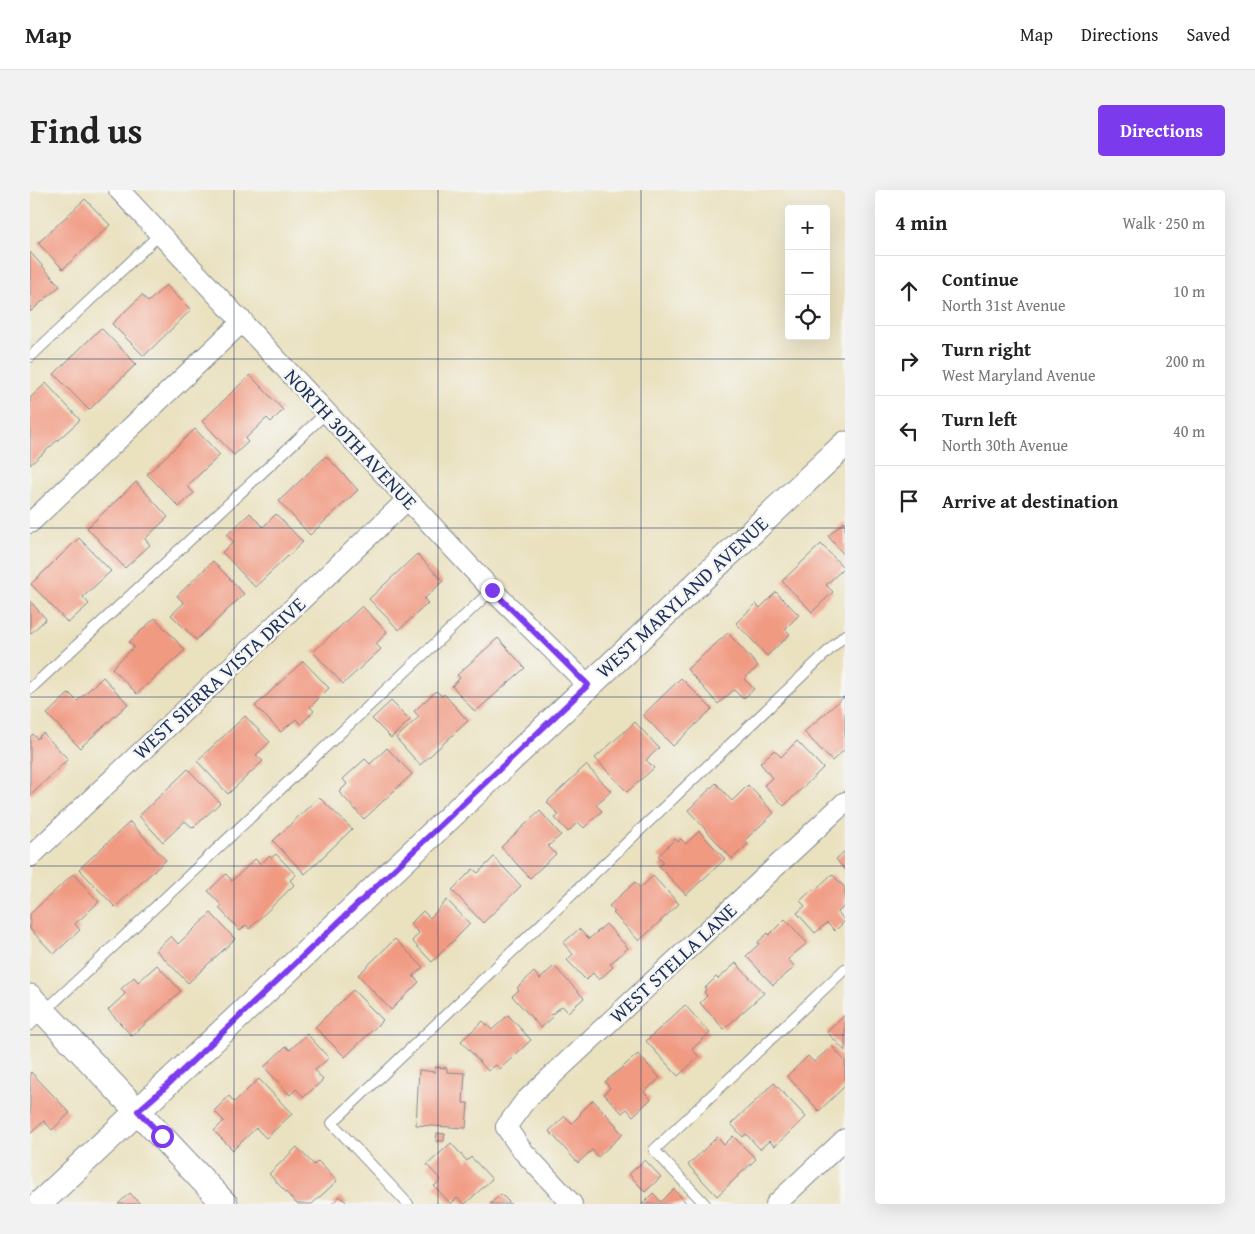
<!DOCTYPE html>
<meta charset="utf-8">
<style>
:root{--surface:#fff;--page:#f2f2f2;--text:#222;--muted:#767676;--line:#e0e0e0;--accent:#7c3aed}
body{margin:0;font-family:"Gentium Book Plus",serif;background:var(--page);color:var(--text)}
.controls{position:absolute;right:15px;top:15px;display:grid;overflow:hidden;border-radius:5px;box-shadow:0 5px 20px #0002}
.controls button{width:45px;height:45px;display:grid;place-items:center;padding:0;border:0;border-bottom:1px solid var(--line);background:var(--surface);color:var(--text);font:25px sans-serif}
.stop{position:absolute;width:15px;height:15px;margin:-11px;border:4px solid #7c3aed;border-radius:50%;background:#fff}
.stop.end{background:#7c3aed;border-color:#fff;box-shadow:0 1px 5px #0008}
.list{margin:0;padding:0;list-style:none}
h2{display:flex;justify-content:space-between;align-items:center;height:65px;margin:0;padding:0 20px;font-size:21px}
h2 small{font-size:16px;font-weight:400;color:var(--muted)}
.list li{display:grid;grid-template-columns:32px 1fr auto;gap:15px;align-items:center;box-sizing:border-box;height:70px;padding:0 20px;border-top:1px solid var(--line)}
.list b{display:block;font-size:19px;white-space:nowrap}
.list p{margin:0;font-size:16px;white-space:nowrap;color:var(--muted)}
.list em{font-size:16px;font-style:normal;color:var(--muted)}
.icon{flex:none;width:28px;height:28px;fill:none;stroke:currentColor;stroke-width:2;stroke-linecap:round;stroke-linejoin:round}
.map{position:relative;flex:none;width:815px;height:1014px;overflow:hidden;border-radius:5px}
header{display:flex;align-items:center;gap:30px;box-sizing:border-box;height:70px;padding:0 25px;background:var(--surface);border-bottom:1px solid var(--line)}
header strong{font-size:24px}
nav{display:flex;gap:28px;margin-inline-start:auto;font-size:18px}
.intro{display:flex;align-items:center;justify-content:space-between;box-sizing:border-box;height:120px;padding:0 30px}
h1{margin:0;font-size:35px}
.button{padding:12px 22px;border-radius:5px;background:var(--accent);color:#fff;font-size:18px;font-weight:700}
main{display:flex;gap:30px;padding:0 30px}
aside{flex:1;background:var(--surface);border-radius:5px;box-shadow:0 5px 20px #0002}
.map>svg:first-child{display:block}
</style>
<header>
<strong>Map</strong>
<nav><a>Map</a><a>Directions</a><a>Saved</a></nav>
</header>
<div class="intro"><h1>Find us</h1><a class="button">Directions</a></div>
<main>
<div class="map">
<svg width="815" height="1014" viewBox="0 0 815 1014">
<rect width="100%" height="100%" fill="#f6f6f2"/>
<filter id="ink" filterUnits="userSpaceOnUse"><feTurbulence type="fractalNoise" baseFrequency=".02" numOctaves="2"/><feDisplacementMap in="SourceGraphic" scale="10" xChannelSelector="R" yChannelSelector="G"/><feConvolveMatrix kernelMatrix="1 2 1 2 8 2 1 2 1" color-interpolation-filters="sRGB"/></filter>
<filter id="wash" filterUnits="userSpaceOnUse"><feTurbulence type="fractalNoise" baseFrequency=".0096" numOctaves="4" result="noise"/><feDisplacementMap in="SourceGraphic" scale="20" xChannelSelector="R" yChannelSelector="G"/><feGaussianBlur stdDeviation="1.12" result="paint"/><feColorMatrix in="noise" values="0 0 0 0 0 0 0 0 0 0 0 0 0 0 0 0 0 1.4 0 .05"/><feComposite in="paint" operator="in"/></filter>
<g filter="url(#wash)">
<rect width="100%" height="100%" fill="#eae1bf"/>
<g id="blocks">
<g fill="#f19a82">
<polygon points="55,9 80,35 33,79 8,53"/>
<polygon points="0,62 30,96 0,122"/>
<polygon points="136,95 161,120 114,166 82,134 112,105 118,112"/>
<polygon points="71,138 106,174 59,220 24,184"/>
<polygon points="220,185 253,220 241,232 237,228 215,249 218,252 204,265 172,231"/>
<polygon points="16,193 50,230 0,275 0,208"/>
<polygon points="165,239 190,265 157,296 164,303 149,317 117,284"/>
<polygon points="296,266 328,300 280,345 249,311"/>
<polygon points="106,292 138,327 115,349 120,355 95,378 57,338"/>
<polygon points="220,323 233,337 246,324 273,352 225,397 192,362 204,352 197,345"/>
<polygon points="815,331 815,366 798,346"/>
<polygon points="49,348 81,381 53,407 59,414 38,433 1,394"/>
<polygon points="791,354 814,378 796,395 803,402 782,422 752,391"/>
<polygon points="387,364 413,391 394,409 398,413 369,440 339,409"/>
<polygon points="183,371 214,404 166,450 141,425 154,413 147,406"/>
<polygon points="746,402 769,425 755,439 760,444 737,466 706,433 726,414 730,418"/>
<polygon points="0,411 16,429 0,444"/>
<polygon points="332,416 357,442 346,454 351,459 313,494 283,462"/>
<polygon points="125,428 155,460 107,504 82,478 104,457 99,452"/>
<polygon points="698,443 728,476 714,489 724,499 713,509 704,500 688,514 657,479"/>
<polygon points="468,448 495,478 445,522 422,496 430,488 427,485"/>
<polygon points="273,471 299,498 280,517 284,521 271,534 266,529 251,542 225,516"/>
<polygon points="73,487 98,514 50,558 17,524 39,503 47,511"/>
<polygon points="651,488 682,519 643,556 613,525"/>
<polygon points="406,501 412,506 414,504 438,531 390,575 366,548 389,527 384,521"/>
<polygon points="815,506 815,559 802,571 774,542"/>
<polygon points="361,511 380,530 361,548 342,529"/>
<polygon points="215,526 240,552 226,565 233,571 198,604 167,571"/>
<polygon points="605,532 629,558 616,570 624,578 597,602 565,568"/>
<polygon points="13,543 38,569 0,606 0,547 3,544 7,549"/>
<polygon points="767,551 793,578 754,616 734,595 742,588 730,573 744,560 751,567"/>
<polygon points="357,558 382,584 334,629 309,602 317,594 313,589 335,569 340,574"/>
<polygon points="556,575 581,601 566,615 572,621 554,638 548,632 538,642 525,628 529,625 517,612"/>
<polygon points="158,579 190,613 163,638 155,631 133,652 109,626"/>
<polygon points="686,593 702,611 718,595 744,623 715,650 718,654 702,669 658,620"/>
<polygon points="289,607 322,639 275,684 243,651"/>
<polygon points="510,621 531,645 518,656 526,664 500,688 471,657"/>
<polygon points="100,632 136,670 85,717 49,679"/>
<polygon points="669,641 695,669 656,705 629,676 634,672 628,666 645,649 648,652 651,649 656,654"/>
<polygon points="815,661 815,680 806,669"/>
<polygon points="246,664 266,685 260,690 264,695 219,739 216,735 210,741 189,718 192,716 178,701 196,684 202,691 225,669 231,674 239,666 241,668"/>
<polygon points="464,667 491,696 453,733 422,700 443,679 448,683"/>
<polygon points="43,684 69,712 45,734 50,740 24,764 0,739 0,724"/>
<polygon points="802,684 815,698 815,716 808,722 815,731 805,741 797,733 785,743 767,723 775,716 770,711 783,699 785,700"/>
<polygon points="623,686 649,714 609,751 583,723 585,722 579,716 605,692 610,698"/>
<polygon points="417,710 440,734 402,772 382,751 389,743 380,734 393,721 400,728"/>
<polygon points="181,723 205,749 158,793 126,760 141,746 148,754"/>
<polygon points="755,729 777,753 758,769 765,777 743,795 716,766 729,754 728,752 738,743 739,745"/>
<polygon points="576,734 598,758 580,774 583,777 569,790 563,783 556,790 537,770 543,764 533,753 549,739 559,749"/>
<polygon points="365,749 393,777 383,786 389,792 361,820 328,785"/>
<polygon points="706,773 734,803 694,839 670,813 677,806 674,802 676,800 675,798 686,787 688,789"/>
<polygon points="127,775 151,801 102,846 78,820 95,804 91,799 104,787 108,792"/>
<polygon points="524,776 554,808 538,822 532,816 521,825 523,827 511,838 482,806 489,800 487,798 504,782 510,789"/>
<polygon points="323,800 353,830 315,867 285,837"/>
<polygon points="655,815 680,843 662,859 669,867 648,886 616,851"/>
<polygon points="478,825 501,850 470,879 466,875 458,881 431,851 453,831 462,840"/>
<polygon points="815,825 815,861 797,842"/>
<polygon points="277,844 299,868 285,880 293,890 274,907 266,899 260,905 234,877 256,856 260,860"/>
<polygon points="802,856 815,871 815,896 789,921 757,886 778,866 784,872"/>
<polygon points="608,864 630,888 614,902 621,909 603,926 597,919 592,923 574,904 580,898 575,892"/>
<polygon points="405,877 417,878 417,882 435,883 433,913 438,913 436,938 386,935 389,880 405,882"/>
<polygon points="1,882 40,923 22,940 14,931 0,944 0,883"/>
<polygon points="229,889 262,924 236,948 226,938 203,960 184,941 194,931 184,921 199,906 204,912"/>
<polygon points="744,893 776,927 745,956 739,951 730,959 716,944 713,947 701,934"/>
<polygon points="563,910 587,936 586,937 593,944 568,967 562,960 548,973 519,941 535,926 542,933 551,924 550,923"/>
<polygon points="407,943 415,944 414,951 406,951"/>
<polygon points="703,946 726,969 687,1006 658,975 687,947 694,955"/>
<polygon points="421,953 437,971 441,967 462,989 435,1014 427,1008 421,1014 404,996 411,990 397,975"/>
<polygon points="267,957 284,975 288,971 307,991 282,1014 267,1014 239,984"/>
<polygon points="615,970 631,987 615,1002 599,984"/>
<polygon points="644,999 657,1014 612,1014 623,1003 631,1012"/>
<polygon points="100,1003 110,1014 88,1014"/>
<polygon points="471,1004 481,1014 460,1014"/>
<polygon points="310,1006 318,1014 302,1014"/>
</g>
</g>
</g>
<g filter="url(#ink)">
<use href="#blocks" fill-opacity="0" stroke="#82888e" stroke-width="1"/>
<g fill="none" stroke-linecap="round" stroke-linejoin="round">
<defs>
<g id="service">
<polyline points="0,167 130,44"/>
<polyline points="0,499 296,223"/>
<polyline points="0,835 462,400"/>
<polyline points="378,1014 302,933 815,445"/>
<polyline points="675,1014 624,960 815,779"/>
</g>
<g id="minor">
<polyline points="89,0 462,400 558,495"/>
<polyline points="0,333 213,131"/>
<polyline points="0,667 377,310"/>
<polyline points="542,1014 491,959 476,937 495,911 815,612"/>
<polyline points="746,1014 815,949"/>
</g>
<g id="tertiary">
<polyline points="0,807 195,1014"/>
<path d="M9,1014c270,-252 537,-508 806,-760"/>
</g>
</defs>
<use href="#service" stroke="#82888e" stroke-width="12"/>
<use href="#minor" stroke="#82888e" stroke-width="22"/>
<use href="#tertiary" stroke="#82888e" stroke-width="27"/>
<use href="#service" stroke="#fff" stroke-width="10"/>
<use href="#minor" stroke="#fff" stroke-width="20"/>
<use href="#tertiary" stroke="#fff" stroke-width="25"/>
</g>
</g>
<g fill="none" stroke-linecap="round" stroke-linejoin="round" filter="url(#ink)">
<polyline stroke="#7c3aed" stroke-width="6" points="132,946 108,921 131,901 558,495 462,400"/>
</g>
<path fill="none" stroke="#1b2f5e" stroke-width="1" stroke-opacity="0.55" d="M204,0v1014M408,0v1014M611,0v1014M0,169h815M0,338h815M0,507h815M0,676h815M0,845h815"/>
<g text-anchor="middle" stroke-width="5" stroke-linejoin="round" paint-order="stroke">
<g font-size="20" fill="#1b2f5e" stroke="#f6f6f2">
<text transform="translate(321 249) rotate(47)" y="7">NORTH 30TH AVENUE</text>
<text transform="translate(652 407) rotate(-43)" y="7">WEST MARYLAND AVENUE</text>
<text transform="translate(189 488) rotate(-43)" y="7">WEST SIERRA VISTA DRIVE</text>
<text transform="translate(643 773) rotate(-43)" y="7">WEST STELLA LANE</text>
</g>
</g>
</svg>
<div class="controls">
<button>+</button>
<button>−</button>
<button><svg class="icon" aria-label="locate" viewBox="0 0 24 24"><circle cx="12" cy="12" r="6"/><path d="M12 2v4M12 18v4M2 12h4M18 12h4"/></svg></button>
</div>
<div class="stop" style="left:132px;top:946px"></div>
<div class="stop end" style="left:462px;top:400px"></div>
</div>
<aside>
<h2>4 min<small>Walk · 250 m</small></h2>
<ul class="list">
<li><svg class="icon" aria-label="ahead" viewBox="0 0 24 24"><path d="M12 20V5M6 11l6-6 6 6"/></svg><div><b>Continue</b><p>North 31st Avenue</p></div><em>10 m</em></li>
<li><svg class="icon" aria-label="right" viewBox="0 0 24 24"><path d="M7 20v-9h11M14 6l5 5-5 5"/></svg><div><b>Turn right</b><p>West Maryland Avenue</p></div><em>200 m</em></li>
<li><svg class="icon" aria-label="left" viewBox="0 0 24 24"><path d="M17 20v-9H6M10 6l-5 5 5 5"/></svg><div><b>Turn left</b><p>North 30th Avenue</p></div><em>40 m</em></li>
<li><svg class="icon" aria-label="arrive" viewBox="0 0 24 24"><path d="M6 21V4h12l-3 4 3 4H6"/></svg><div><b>Arrive at destination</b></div></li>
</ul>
</aside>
</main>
